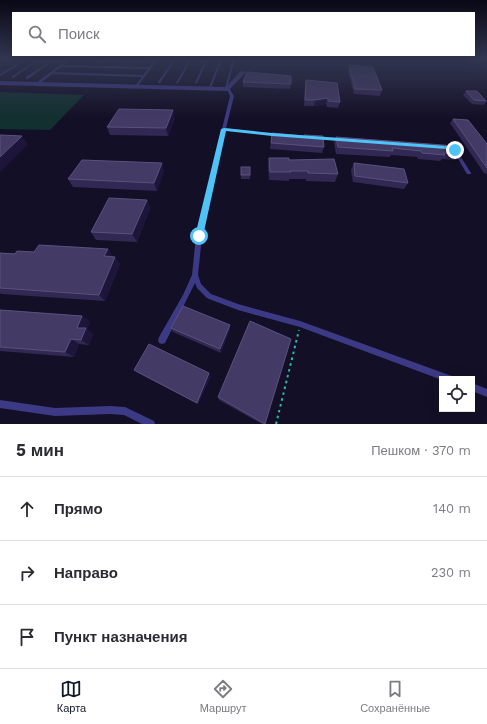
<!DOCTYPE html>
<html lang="ru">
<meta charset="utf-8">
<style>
:root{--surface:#fff;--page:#f2f2f3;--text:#2b2b33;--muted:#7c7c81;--line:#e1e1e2;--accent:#111827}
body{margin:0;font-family:"Work Sans",sans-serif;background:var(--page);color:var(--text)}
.controls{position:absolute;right:12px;bottom:12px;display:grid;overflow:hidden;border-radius:0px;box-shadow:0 4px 16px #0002}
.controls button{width:36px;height:36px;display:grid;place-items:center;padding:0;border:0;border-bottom:1px solid var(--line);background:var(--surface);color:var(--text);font:20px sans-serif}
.stop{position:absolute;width:12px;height:12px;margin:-9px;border:3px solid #4fc3f7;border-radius:50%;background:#fff}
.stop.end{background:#4fc3f7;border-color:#fff;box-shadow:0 1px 4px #0008}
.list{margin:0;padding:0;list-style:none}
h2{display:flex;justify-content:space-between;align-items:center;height:52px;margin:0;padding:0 16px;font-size:17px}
h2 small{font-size:13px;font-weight:400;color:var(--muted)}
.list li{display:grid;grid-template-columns:26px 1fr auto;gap:12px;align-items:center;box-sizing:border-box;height:64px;padding:0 16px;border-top:1px solid var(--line)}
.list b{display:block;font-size:15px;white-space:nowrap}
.list em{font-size:13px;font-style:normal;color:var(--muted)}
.icon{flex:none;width:22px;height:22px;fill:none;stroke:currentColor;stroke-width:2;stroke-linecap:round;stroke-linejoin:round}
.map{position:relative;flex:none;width:487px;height:424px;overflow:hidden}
.search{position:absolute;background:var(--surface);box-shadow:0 4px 16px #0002;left:12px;right:12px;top:12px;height:44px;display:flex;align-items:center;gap:10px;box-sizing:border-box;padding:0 14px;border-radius:0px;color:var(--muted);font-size:15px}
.sheet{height:244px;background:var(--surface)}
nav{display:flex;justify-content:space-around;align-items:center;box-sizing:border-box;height:56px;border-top:1px solid var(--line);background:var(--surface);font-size:11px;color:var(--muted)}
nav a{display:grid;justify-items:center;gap:2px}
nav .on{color:var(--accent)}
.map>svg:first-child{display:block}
</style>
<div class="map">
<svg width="487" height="424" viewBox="0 0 487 424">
<rect width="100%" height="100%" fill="#130f26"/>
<polygon fill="#12302f" points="0,92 84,95 50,130 0,129"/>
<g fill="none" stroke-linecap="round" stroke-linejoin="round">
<polyline stroke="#2fb8b0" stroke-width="1" stroke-dasharray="1 1.5" stroke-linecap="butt" points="0,61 4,59"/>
<polyline stroke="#2fb8b0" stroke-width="2" stroke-dasharray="2.5 3.5" stroke-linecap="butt" points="276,424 299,330"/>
<g fill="#3d3a85" fill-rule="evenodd">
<polygon points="26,59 28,59 0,76 0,74"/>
<polygon points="39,59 41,59 13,78 11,77"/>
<polygon points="53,59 55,59 28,79 26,79 26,77"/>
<path d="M68,59h9l77,2 2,-2h2l-21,28h-1l-1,-1 7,-9 -90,-3 -14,11h-2v-2zM71,60l82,3 -4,4 -86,-2zM61,67l87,2 -5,6 -89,-3z"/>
<polygon points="174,59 176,59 160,83 158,83 158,82"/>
<polygon points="190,59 192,59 178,83 176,84 176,83"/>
<polygon points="206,59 208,59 197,83 195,84 195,83"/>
<polygon points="220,59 222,59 211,88 209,89 209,88"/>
<polygon points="233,59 235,59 227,88 229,88 234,96 226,128 277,134 279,135 277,136 226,130 202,236 198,275 201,284 211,294 238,304 300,321 449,375 452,376 453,379 442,379 442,380 300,327 238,310 209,299 207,298 197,288 195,283 165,343 162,344 159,343 158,340 159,337 183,295 192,275 196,236 230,96 227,89 225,88"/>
<polygon points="315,136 340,138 342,139 340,140 316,138 314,137"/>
<polygon points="455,151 457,151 471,173 471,174 467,174 454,152"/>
<polygon points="472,383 487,389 487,397 472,391"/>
<polygon points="0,400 55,408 110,406 125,407 154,421 155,424 142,424 124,415 110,414 55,416 0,408"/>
</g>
<polygon fill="#3d3a85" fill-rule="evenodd" points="241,71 246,72 228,91 0,85 0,81 226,87"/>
</g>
<g fill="#312854">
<polygon points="349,65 382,90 380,96 354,94 348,70"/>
<polygon points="306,80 340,102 338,108 327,107 326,104 314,106 304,106 305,86"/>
<polygon points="243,82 291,84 290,89 243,87"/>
<polygon points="466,91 486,101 484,105 472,104 463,95"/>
<polygon points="175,118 168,136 110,135 107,127"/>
<polygon points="453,119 487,144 487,174 484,173 450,123"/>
<polygon points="272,133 324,147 322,153 270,149"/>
<polygon points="336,137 461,154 456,160 442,159 440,161 418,159 417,157 391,155 390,157 336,154 334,143"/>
<polygon points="269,158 289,160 338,174 335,182 306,181 306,179 289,179 289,181 269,180 268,166"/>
<polygon points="354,163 408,183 404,189 353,182 351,170"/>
<polygon points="250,167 250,179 241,179 241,175"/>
<polygon points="164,171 157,191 73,187 68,179"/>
<polygon points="147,200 150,208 137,242 96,240 91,232"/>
<polygon points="0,253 113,256 113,257 120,264 105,301 1,294 0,293"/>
<polygon points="0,310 82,316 90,322 87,329 93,334 89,345 79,344 74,357 0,351"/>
<polygon points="171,328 230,329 221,353 173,332"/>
<polygon points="134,370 211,376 198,404 138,373"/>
<polygon points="218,397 265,424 262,424 219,400"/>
</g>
<g fill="#1d163a">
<polygon points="328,98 326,104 314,106 315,100"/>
<polygon points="173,110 175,118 168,136 166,128"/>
<polygon points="22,136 28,144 0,172 0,157"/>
<polygon points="162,163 164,171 157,191 154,183"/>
<polygon points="147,200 150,208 137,242 132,234"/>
<polygon points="108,249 113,256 110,263 104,256"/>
<polygon points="115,257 120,264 105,301 99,295"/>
<polygon points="82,316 90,322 87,329 93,334 89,345 81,340 77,328"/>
<polygon points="230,325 230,329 221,353 220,349"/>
<polygon points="71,339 79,344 74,357 65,352"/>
<polygon points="209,373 211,376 198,404 197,403"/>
</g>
<g fill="#433a66" stroke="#5a527e">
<polygon points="349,65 373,67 382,90 355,89"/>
<polygon points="247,72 291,76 291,84 243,82"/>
<polygon points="306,80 337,83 340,102 328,101 328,98 315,100 305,100"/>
<polygon points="466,91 477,91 486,101 474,100"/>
<polygon points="119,109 173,110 166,128 107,127"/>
<polygon points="453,119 468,120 487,144 487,168"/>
<polygon points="272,133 304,136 304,135 323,136 324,147 271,143"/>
<polygon points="0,135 22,136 0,157"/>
<polygon points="336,137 456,146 461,154 443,153 445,155 422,153 421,151 392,148 393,151 338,147"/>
<polygon points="269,158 289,158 289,160 334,159 338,174 308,173 308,171 290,171 291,172 270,172"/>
<polygon points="82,160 162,163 154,183 68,179"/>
<polygon points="354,163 404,169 408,183 355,176"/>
<rect x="241" y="167" width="9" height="8"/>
<polygon points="109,198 147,200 132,234 91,232"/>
<polygon points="39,245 108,249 104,256 115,257 99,295 0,288 0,253 15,254 17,251 34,252"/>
<polygon points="183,306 230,325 220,349 171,328"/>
<polygon points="0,310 82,316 77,328 86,328 81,340 71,339 65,352 0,347"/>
<polygon points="250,321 291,339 265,424 218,397"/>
<polygon points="149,344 209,373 197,403 134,370"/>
</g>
<linearGradient id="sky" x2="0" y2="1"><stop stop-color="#0a0815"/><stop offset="0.5" stop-color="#333752"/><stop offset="1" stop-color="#333752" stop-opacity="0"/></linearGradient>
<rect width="487" height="118" fill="url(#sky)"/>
<polygon fill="#4fc3f7" points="224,128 272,133 447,146 457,150 455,152 446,149 272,136 226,131 203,236 199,239 195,236 221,129"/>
</svg>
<div class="controls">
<button><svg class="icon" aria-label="locate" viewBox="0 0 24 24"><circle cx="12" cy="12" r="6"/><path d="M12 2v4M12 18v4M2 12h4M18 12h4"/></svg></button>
</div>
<div class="stop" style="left:199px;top:236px"></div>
<div class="stop end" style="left:455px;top:150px"></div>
<div class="search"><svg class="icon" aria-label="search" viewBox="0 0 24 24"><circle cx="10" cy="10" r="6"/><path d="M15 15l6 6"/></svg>Поиск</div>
</div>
<section class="sheet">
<h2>5 мин<small>Пешком · 370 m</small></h2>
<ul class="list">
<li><svg class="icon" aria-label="ahead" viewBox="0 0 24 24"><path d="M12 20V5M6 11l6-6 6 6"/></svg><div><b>Прямо</b></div><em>140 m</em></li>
<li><svg class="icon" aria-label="right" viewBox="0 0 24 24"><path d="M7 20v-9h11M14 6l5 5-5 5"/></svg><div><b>Направо</b></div><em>230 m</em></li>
<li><svg class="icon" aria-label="arrive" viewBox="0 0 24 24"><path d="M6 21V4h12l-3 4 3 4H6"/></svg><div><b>Пункт назначения</b></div></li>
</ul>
</section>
<nav>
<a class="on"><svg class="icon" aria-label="map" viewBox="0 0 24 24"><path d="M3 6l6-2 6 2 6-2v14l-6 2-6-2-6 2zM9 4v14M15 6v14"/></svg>Карта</a>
<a><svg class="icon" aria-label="directions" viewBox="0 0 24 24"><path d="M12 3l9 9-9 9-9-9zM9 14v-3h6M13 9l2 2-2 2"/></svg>Маршрут</a>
<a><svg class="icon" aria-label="saved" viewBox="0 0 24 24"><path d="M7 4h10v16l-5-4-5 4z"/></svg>Сохранённые</a>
</nav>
